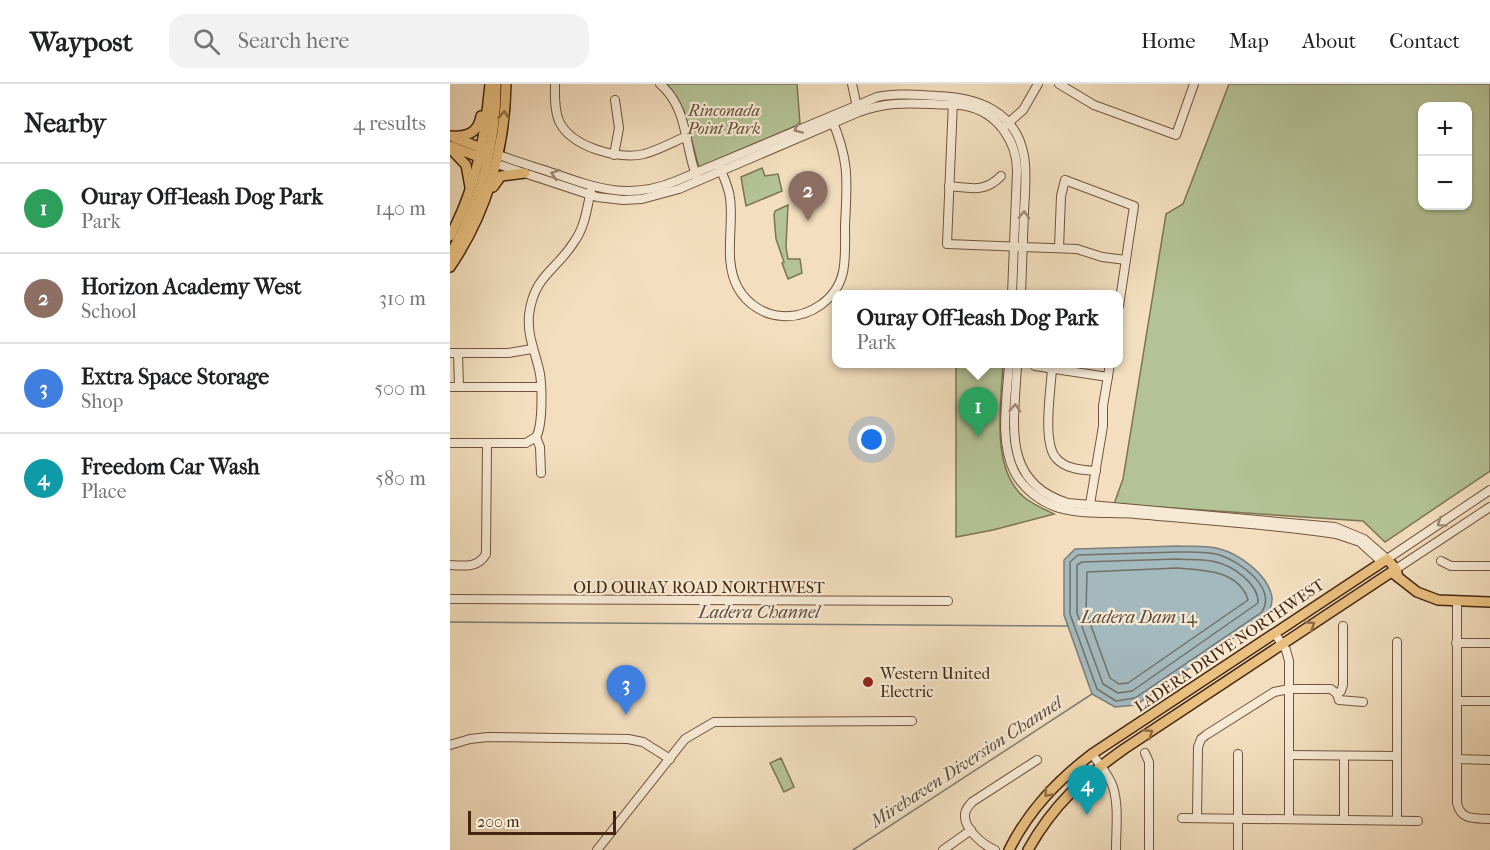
<!DOCTYPE html>
<meta charset="utf-8">
<style>
:root{--surface:#fff;--page:#f2f2f2;--text:#202124;--muted:#757577;--line:#e0e0e0;--accent:#0f766e}
body{margin:0;font-family:"IM FELL French Canon",serif;background:var(--page);color:var(--text)}
.controls{position:absolute;right:18px;top:18px;display:grid;overflow:hidden;border-radius:12px;box-shadow:0 2px 4px #0004}
.controls button{width:54px;height:54px;display:grid;place-items:center;padding:0;border:0;border-bottom:2px solid var(--line);background:var(--surface);color:var(--text);font:30px sans-serif}
.scale{position:absolute;left:18px;bottom:15px;width:148px;box-sizing:border-box;padding-left:6px;border:3px solid #452610;border-top:0;font-size:16px;line-height:21px;white-space:nowrap;color:#452610;-webkit-text-stroke:4px #f7ead5;paint-order:stroke}
.you{position:absolute;left:422px;top:356px;width:21px;height:21px;margin:-15px;border:4px solid #fff;border-radius:50%;background:#1a73e8;box-shadow:0 0 0 9px #1a73e833}
.badge{display:grid;place-items:center;width:39px;height:39px;border-radius:50%;background:var(--accent);color:#fff;font-size:20px;font-weight:700}
.pin{position:absolute;translate:-50% -50px;filter:drop-shadow(0 2px 3px #0008)}
.pin::after{content:'';position:absolute;top:32px;width:21px;height:18px;background:inherit;clip-path:polygon(0 0,100% 0,50% 100%)}
.popup{position:absolute;left:382px;top:206px;width:291px;height:78px;box-sizing:border-box;display:grid;place-content:center;border-radius:12px;background:var(--surface);filter:drop-shadow(0 2px 4px #0005);font-size:20px;white-space:nowrap;color:var(--muted)}
.popup b{font-size:22px;color:var(--text)}
.popup::after{content:'';position:absolute;left:50%;top:100%;margin-left:-12px;border:12px solid transparent;border-top-color:var(--surface)}
.list{margin:0;padding:0;list-style:none}
h2{display:flex;justify-content:space-between;align-items:center;height:78px;margin:0;padding:0 24px;font-size:26px}
h2 small{font-size:20px;font-weight:400;color:var(--muted)}
.list li{display:grid;grid-template-columns:39px 1fr auto;gap:18px;align-items:center;box-sizing:border-box;height:90px;padding:0 24px;border-top:2px solid var(--line)}
.list b{display:block;font-size:22px;white-space:nowrap}
.list p{margin:0;font-size:20px;white-space:nowrap;color:var(--muted)}
.list em{font-size:20px;font-style:normal;color:var(--muted)}
.icon{flex:none;width:33px;height:33px;fill:none;stroke:currentColor;stroke-width:2;stroke-linecap:round;stroke-linejoin:round}
.map{position:relative;flex:none;width:1040px;height:766px;overflow:hidden}
header{display:flex;align-items:center;gap:36px;box-sizing:border-box;height:84px;padding:0 30px;background:var(--surface);border-bottom:2px solid var(--line)}
header strong{font-size:28px}
nav{display:flex;gap:33px;margin-inline-start:auto;font-size:21px}
.search{width:420px;height:54px;background:var(--page);display:flex;align-items:center;gap:15px;box-sizing:border-box;padding:0 21px;border-radius:18px;color:var(--muted);font-size:22px}
main{display:flex}
aside{flex:1;background:var(--surface)}
.map>svg:first-child{display:block}
</style>
<header>
<strong>Waypost</strong>
<div class="search"><svg class="icon" aria-label="search" viewBox="0 0 24 24"><circle cx="10" cy="10" r="6"/><path d="M15 15l6 6"/></svg>Search here</div>
<nav><a>Home</a><a>Map</a><a>About</a><a>Contact</a></nav>
</header>
<main>
<aside>
<h2>Nearby<small>4 results</small></h2>
<ul class="list">
<li><span class="badge" style="background:#2e9e5b">1</span><div><b>Ouray Off-leash Dog Park</b><p>Park</p></div><em>140 m</em></li>
<li><span class="badge" style="background:#8d6e63">2</span><div><b>Horizon Academy West</b><p>School</p></div><em>310 m</em></li>
<li><span class="badge" style="background:#3f7fe0">3</span><div><b>Extra Space Storage</b><p>Shop</p></div><em>500 m</em></li>
<li><span class="badge" style="background:#0f9aa8">4</span><div><b>Freedom Car Wash</b><p>Place</p></div><em>580 m</em></li>
</ul>
</aside>
<div class="map">
<svg width="1040" height="766" viewBox="0 0 1040 766">
<rect width="100%" height="100%" fill="#f3dfbf"/>
<filter id="stains"><feTurbulence type="fractalNoise" baseFrequency=".00333" numOctaves="4"/><feColorMatrix values="0 0 0 0 .2 0 0 0 0 .09 0 0 0 0 .02 0 0 0 .5 -.17"/></filter>
<radialGradient id="worn" r=".72"><stop offset=".6" stop-color="#630" stop-opacity="0"/><stop offset="1" stop-color="#630" stop-opacity=".3"/></radialGradient>
<g fill="#b4c397" stroke="#7c7454" stroke-width="1.5" fill-rule="evenodd">
<polygon points="217,0 347,0 350,40 249,84 234,27"/>
<path d="M779,0h261v387l-105,71 -22,-21 -249,-17 9,-25 43,-265 17,-10zM972,22h46v100h-46z"/>
<polygon points="312,84 315,92 328,90 332,107 296,122 291,93"/>
<polygon points="338,121 336,163 338,175 350,175 352,189 338,195 332,179 334,178 326,155 324,131 325,127"/>
<path d="M506,280h47c-2,40 -13,106 22,134 9,7 19,11 29,16l-61,16 -37,7z"/>
<polygon points="331,674 344,703 334,708 320,679"/>
</g>
<path fill="#a3b9be" stroke="#7d7e78" stroke-width="1.5" d="M728,462c13,1 29,-1 42,3 19,5 45,24 51,44 3,8 0,15 -4,22l-131,90 -21,2 -23,-13 -28,-79v-55l11,-11z"/>
<g fill="none" stroke-linecap="round" stroke-linejoin="round">
<g stroke="#747067" stroke-width="1.5">
<path d="M727,468c13,0 30,-1 43,3 20,7 57,32 42,57l-127,86 -19,3 -19,-12 -27,-75v-52l8,-7z"/>
<path d="M727,475c12,1 27,0 39,3 17,4 43,22 42,41l-126,88 -14,2 -15,-9 -26,-71v-48l5,-3z"/>
<path d="M727,484c26,2 62,2 71,32l-120,83 -9,1 -9,-6 -24,-66 1,-40z"/>
</g>
<g stroke="#7d7e78" stroke-width="1.5">
<polyline points="0,538 618,542"/>
<polyline points="403,766 642,610"/>
</g>
<defs>
<g id="minor">
<path d="M105,0c0,12 -1,25 4,37 12,26 59,39 85,33 15,-4 29,-12 43,-18"/>
<path d="M210,0c29,25 24,62 37,94"/>
<polyline points="402,0 407,23"/>
<polyline points="609,0 644,21 726,51 744,0"/>
<polyline points="503,17 497,160 627,165 652,173 676,176"/>
<polyline points="556,41 573,26 588,0"/>
<path d="M49,71c18,7 36,12 54,18 45,16 77,27 123,8l201,-84c20,-4 40,-2 60,-1 40,1 79,15 87,60 3,18 1,37 0,55 -1,28 -2,56 -3,83"/>
<polyline points="164,71 169,44 165,16"/>
<path d="M47,80l100,33 26,3 19,-1 37,-10 180,-77c26,-10 47,-9 74,-8 11,1 22,0 33,2 31,6 51,35 51,65l-5,123"/>
<path d="M270,84c4,10 9,20 10,30 4,29 -7,63 8,90 9,16 26,27 44,28 28,2 55,-17 61,-44 3,-15 2,-31 2,-46 2,-44 5,-64 -13,-106"/>
<path d="M499,102c22,2 36,7 52,-10"/>
<polyline points="609,164 611,112 615,96 684,122 669,222"/>
<polyline points="0,269 58,269 82,265"/>
<polyline points="8,269 9,303"/>
<path d="M559,280c-2,34 -10,76 5,107 9,18 27,31 45,37 25,7 52,4 77,6 66,6 134,10 200,20l24,8 22,20"/>
<path d="M567,280c-2,56 -18,118 51,139l267,24 29,12 23,20 103,-69"/>
<polyline points="585,282 658,293"/>
<path d="M602,284c-1,21 -10,74 4,90 9,11 26,12 40,13"/>
<polyline points="0,303 90,303"/>
<polyline points="0,359 76,359 86,353"/>
<path d="M91,389l-1,-26 -4,-10c7,-11 6,-50 4,-63 -4,-21 -13,-37 -11,-59 5,-40 27,-44 45,-73 11,-15 13,-34 17,-52"/>
<polyline points="640,420 653,342 653,322 660,280"/>
<polyline points="991,477 1001,482 1040,482"/>
<path d="M0,481c15,1 28,3 36,-11l1,-111"/>
<polyline points="946,485 1040,423"/>
<polyline points="0,515 498,517"/>
<path d="M1007,518v201c4,18 18,15 33,16"/>
<polyline points="825,550 836,566 839,577 839,735"/>
<polyline points="947,558 947,736"/>
<polyline points="1006,559 1040,559"/>
<polyline points="887,610 891,607 893,601 893,542"/>
<polyline points="1007,617 1040,617"/>
<polyline points="0,661 20,655 38,653 178,655 193,658 220,675"/>
<polyline points="695,669 699,678 699,766"/>
<path d="M642,670c8,11 17,21 21,33 6,19 3,43 3,63"/>
<polyline points="839,671 947,672"/>
<polyline points="1007,675 1040,676"/>
<polyline points="732,734 968,737"/>
<polyline points="747,734 748,663 751,655 756,651 824,608 839,605 881,605 887,610 889,616 913,618"/>
<polyline points="894,736 894,672"/>
<polyline points="147,766 235,655 264,638 462,637"/>
<polyline points="493,766 521,746"/>
<path d="M545,766c-12,-5 -31,-21 -30,-35 0,-6 4,-9 7,-13l65,-42"/>
<polyline points="788,766 788,670"/>
</g>
<g id="major">
<path d="M0,52c16,1 28,-2 31,-20"/>
<polyline points="5,54 34,65"/>
<polyline points="0,62 34,75"/>
<polyline points="0,64 16,81 20,103"/>
<polyline points="43,103 51,92 75,89"/>
<path d="M0,152c26,-47 35,-99 40,-152"/>
<path d="M0,171c30,-52 46,-110 46,-171"/>
<path d="M0,183c37,-54 55,-118 56,-183"/>
<polyline points="944,490 967,508 988,516 1040,518"/>
<path d="M559,766c20,-40 48,-69 83,-96l295,-195 9,10 2,8"/>
<path d="M578,766c25,-45 55,-72 96,-101l272,-180"/>
</g>
</defs>
<use href="#minor" stroke="#70543c" stroke-width="10"/>
<use href="#major" stroke="#452610" stroke-width="12"/>
<use href="#minor" stroke="#f7ead5" stroke-width="8"/>
<use href="#major" stroke="#eac080" stroke-width="9"/>
</g>
<defs><path id="oneway-chevron" d="M-2-3.5L2.5 0L-2 3.5" fill="none" stroke-width="1.6" stroke-linecap="round" stroke-linejoin="round" transform="scale(1.5)"/></defs>
<g stroke="#8f6b42">
<use href="#oneway-chevron" transform="translate(54 31) rotate(-86)"/>
<use href="#oneway-chevron" transform="translate(861 541) rotate(-33)"/>
<use href="#oneway-chevron" transform="translate(699 649) rotate(-33)"/>
<use href="#oneway-chevron" transform="translate(598 709) rotate(133)"/>
</g>
<g stroke="#9e8872">
<use href="#oneway-chevron" transform="translate(348 45) rotate(157)"/>
<use href="#oneway-chevron" transform="translate(105 90) rotate(-161)"/>
<use href="#oneway-chevron" transform="translate(574 131) rotate(-88)"/>
<use href="#oneway-chevron" transform="translate(565 324) rotate(-87)"/>
<use href="#oneway-chevron" transform="translate(991 439) rotate(146)"/>
</g>
<circle fill="#8f2418" stroke="#f7ead5" stroke-width="2" cx="418" cy="598" r="6"/>
<g text-anchor="middle" stroke-width="4.5" stroke-linejoin="round" paint-order="stroke">
<g font-size="16" font-style="italic" fill="#614d32" stroke="#f7ead5">
<text x="274" y="32">Rinconada<tspan x="274" dy="18">Point Park</tspan></text>
</g>
<g font-size="16" fill="#452610" stroke="#f7ead5">
<text x="249" y="509">OLD OURAY ROAD NORTHWEST</text>
<text transform="translate(779 561) rotate(-34)" y="6">LADERA DRIVE NORTHWEST</text>
</g>
<g font-size="16" fill="#452610" stroke="#f7ead5" text-anchor="start">
<text x="430" y="595">Western United<tspan x="430" dy="18">Electric</tspan></text>
</g>
<g font-size="18" font-style="italic" fill="#5c4b3c" stroke="#f7ead5">
<text x="309" y="534">Ladera Channel</text>
<text x="689" y="539">Ladera Dam 14</text>
<text transform="translate(516 678) rotate(-33)" y="6">Mirehaven Diversion Channel</text>
</g>
</g>
<rect width="100%" height="100%" filter="url(#stains)"/>
<rect width="100%" height="100%" fill="url(#worn)"/>
</svg>
<div class="controls">
<button>+</button>
<button>−</button>
</div>
<div class="scale">200 m</div>
<div class="you"></div>
<div class="pin badge" style="left:528px;top:353px;background:#2e9e5b">1</div>
<div class="popup"><b>Ouray Off-leash Dog Park</b>Park</div>
<div class="pin badge" style="left:358px;top:137px;background:#8d6e63">2</div>
<div class="pin badge" style="left:176px;top:631px;background:#3f7fe0">3</div>
<div class="pin badge" style="left:637px;top:731px;background:#0f9aa8">4</div>
</div>
</main>
